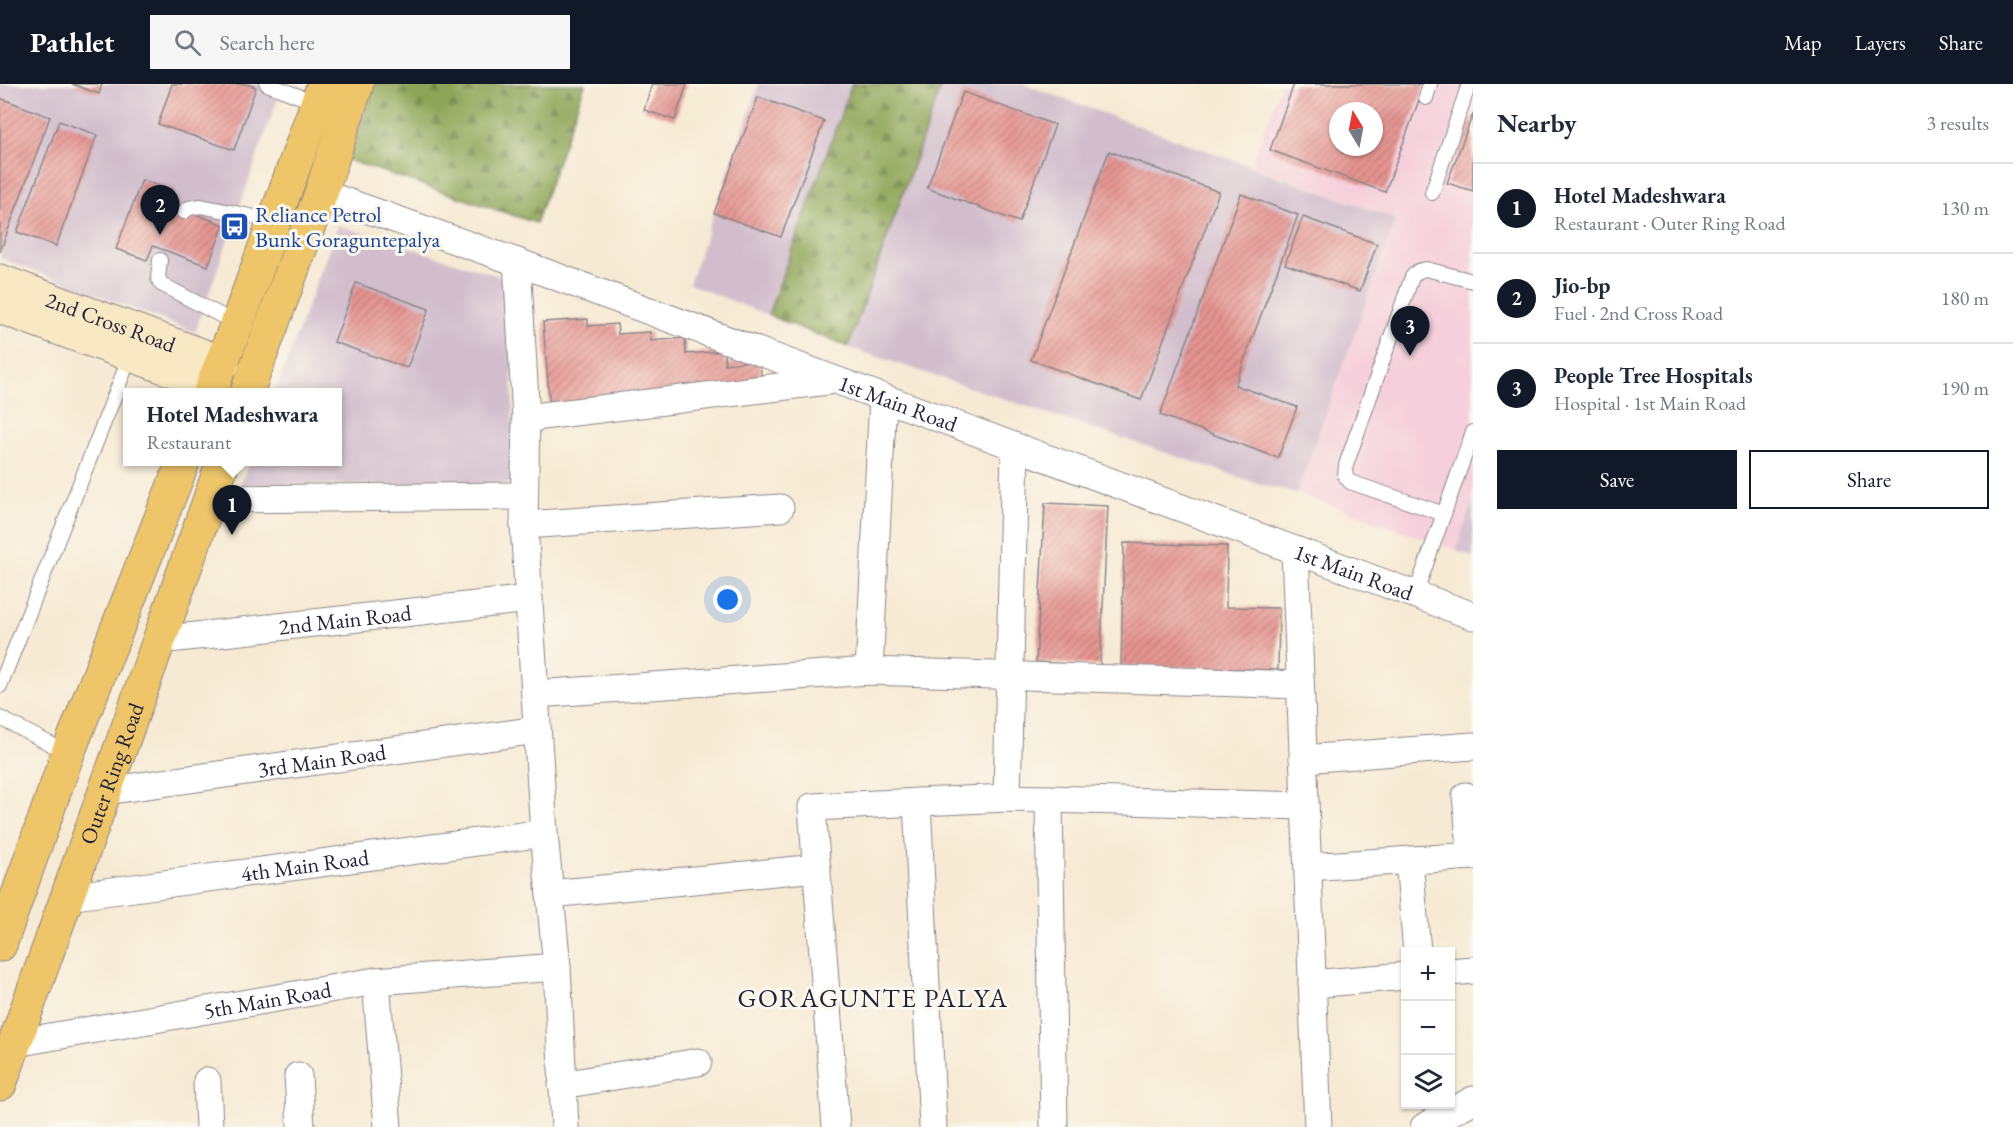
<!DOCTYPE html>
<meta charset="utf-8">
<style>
:root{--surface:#fff;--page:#f6f6f7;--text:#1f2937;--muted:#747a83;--line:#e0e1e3;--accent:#111827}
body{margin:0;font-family:"EB Garamond",serif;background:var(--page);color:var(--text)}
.controls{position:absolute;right:18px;bottom:18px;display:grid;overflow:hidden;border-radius:0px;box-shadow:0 2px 4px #0004}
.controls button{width:54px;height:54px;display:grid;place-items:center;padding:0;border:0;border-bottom:2px solid var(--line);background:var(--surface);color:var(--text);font:30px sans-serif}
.compass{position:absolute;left:1329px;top:18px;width:54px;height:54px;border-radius:50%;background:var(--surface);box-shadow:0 2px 4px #0004;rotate:350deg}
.you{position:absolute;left:728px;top:516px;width:21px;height:21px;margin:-15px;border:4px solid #fff;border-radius:50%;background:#1a73e8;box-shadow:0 0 0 9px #1a73e833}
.badge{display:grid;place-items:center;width:39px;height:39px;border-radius:50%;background:var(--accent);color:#fff;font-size:20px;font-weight:700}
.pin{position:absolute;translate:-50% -50px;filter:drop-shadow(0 2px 3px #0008)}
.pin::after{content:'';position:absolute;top:32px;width:21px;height:18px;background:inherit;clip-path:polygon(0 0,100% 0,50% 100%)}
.popup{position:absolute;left:123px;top:304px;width:219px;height:78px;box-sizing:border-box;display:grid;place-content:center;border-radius:0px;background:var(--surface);filter:drop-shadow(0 2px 4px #0005);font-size:20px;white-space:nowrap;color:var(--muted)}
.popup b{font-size:22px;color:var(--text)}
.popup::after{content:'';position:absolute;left:50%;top:100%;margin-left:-12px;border:12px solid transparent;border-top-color:var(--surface)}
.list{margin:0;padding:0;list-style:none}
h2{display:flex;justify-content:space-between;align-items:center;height:78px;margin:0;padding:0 24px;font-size:26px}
h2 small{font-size:20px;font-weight:400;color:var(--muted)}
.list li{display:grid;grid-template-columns:39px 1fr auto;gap:18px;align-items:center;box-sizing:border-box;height:90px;padding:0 24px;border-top:2px solid var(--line)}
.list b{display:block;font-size:22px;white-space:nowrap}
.list p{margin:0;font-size:20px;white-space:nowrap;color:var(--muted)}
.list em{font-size:20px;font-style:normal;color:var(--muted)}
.actions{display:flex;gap:12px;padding:18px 24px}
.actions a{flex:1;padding:14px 0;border:2px solid var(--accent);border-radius:0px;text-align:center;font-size:21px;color:var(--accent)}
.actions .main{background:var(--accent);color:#fff}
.icon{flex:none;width:33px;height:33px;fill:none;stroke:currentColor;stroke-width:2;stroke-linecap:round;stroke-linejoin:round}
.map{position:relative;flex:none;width:1473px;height:1043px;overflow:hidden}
header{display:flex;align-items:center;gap:36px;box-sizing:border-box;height:84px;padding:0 30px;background:var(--accent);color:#fff}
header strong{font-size:28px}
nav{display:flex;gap:33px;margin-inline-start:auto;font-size:21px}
.search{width:420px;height:54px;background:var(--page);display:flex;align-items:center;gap:15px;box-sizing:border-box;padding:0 21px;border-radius:0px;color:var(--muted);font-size:22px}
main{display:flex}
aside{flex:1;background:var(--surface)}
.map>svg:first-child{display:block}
</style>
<header>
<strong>Pathlet</strong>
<div class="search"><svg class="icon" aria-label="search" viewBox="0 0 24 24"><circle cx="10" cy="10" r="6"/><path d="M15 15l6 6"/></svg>Search here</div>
<nav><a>Map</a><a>Layers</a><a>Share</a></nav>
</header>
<main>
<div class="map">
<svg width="1473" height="1043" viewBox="0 0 1473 1043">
<defs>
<pattern id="forest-firs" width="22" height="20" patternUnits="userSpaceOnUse" patternTransform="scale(1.5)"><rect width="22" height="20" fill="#8ca455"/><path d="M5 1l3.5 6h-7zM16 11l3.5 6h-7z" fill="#728548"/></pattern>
<pattern id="building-hatch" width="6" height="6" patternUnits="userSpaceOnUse" patternTransform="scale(1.5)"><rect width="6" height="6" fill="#e69490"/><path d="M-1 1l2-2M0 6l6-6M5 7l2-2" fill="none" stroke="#ba7877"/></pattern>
</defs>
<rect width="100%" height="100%" fill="#fbf7ec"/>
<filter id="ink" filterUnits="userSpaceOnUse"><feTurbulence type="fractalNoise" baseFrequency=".0167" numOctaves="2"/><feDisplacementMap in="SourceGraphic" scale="12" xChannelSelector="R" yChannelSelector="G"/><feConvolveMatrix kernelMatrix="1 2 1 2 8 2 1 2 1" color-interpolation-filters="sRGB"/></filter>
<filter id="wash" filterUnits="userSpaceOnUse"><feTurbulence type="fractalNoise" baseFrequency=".008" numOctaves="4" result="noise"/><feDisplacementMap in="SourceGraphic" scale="24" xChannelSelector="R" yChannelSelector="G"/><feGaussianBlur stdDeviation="1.35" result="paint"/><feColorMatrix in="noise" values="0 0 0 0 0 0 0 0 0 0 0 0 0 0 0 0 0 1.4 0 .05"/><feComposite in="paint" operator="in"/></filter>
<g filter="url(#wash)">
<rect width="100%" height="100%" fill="#f6ead4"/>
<path fill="#f5cfdb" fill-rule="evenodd" d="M1281,0h192v417l-17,49 -159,-57 99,-274 -145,-54zM1338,27h36v36h-36z"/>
<g fill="#d1bdcc">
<polygon points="0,0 283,0 195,248 0,174"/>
<polygon points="759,0 852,0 768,231 689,200"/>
<polygon points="942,0 1023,0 1396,135 1297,409 1266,402 848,263"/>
<polygon points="338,141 511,196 514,400 240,401 249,378 337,378 337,308 275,308"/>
<polygon points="1473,417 1473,473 1456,466"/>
</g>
<g fill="url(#forest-firs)" stroke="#576348" stroke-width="1.5">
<polygon points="375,0 585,0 536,139 348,76"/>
<polygon points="852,0 942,0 848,263 768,231"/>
</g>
<g id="blocks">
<g fill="url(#building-hatch)" fill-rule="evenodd">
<polygon points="72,0 102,0 99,10"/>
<polygon points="172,0 247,0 256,3 234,66 158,40"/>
<polygon points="652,0 687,0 675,36 644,26"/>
<path d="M1294,0h131l-40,108 -115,-42zM1338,27h36v36h-36z"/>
<polygon points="963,8 1055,41 1019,138 927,104"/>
<polygon points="758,13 824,37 781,153 714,129"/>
<polygon points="0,14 50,33 0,168"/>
<polygon points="1473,30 1473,107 1447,99"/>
<polygon points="59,37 97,51 56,162 17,148"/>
<polygon points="1109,67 1219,108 1141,316 1031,276"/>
<polygon points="142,96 174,107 169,120 224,141 208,182 153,162 147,176 116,165"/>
<polygon points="1241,110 1298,131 1235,301 1297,323 1278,374 1160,331"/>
<polygon points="1303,133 1377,160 1360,207 1285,180"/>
<polygon points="356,199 429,225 407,284 334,258"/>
<polygon points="588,235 588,242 617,240 618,250 650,248 651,257 685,254 686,270 724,267 725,280 760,276 762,302 550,325 543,238"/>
<polygon points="1045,419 1108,422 1100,582 1036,578"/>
<polygon points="1124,459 1227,462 1226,523 1279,524 1278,586 1121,582"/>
</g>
</g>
</g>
<g filter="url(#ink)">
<use href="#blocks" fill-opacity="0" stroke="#8c8688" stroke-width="1.5"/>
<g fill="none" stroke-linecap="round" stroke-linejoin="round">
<defs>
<g id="lane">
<polyline points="267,0 317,19"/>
<polyline points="1426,14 1430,0"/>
<polyline points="1432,109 1469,0"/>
<polyline points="184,128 189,124 201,122 275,137"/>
<polyline points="160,176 158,194 161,200 237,240"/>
<polyline points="1444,430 1350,398 1345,392 1346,381 1412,193 1418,187 1426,185 1473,197"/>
<polyline points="1415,511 1473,348"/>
<polyline points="0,602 131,270"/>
<polyline points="0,634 68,669"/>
</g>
<g id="street">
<path id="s1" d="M321,109l196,69 956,354"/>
<polyline points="517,178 526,334 524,441 544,749 557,883 565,1043"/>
<polyline points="526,334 828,297"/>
<polyline points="210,415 523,412"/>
<polyline points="524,441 780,424"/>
<polyline points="1295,466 1318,1043"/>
<path id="s2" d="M160,556l369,-41"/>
<polyline points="869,587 883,314"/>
<polyline points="535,610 869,587 1300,601"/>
<polyline points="1303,675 1473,662"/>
<path id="s3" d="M105,707l432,-61"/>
<polyline points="1466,712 1472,772"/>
<polyline points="1007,714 1015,363"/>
<polyline points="1049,715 1054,1043"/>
<polyline points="917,718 933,1043"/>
<polyline points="1409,776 1417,868"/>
<polyline points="1308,783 1473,772"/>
<polyline points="550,810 817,784"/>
<path id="s4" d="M67,813l477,-64"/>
<polyline points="1450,888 1473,886"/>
<polyline points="376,897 557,883"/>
<polyline points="1312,900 1406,892"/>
<path id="s5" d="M15,959l361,-62 12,146"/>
<polyline points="298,992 301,1043"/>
<polyline points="207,997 209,1043"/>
<polyline points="562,1001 698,978"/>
<polyline points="836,1043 812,723 1007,714 1305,722"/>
<polyline points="1424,1043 1473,1016"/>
</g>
<g id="secondary">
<path id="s6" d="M0,197l223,82"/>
<polyline points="0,223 214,301"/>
</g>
<g id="highway">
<polyline points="210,308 237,240 324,0"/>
<polyline points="247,308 321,109 357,0"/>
<polyline points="0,861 68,669 183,378"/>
<path id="s7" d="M0,1000l223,-622"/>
</g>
</defs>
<use href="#lane" stroke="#8c8688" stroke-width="16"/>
<use href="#street" stroke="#8c8688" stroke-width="29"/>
<use href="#secondary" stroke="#8c8688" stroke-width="35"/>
<use href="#highway" stroke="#8c8688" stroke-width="35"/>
<use href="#lane" stroke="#fff" stroke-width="14"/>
<use href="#street" stroke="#fff" stroke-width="27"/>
<use href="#secondary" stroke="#f8e8c3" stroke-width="33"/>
<use href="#highway" stroke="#eec569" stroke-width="33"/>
</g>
</g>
<defs>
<symbol id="bus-square" viewBox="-11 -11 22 22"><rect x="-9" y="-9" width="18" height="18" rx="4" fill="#1a4fb4" stroke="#fbf7ec"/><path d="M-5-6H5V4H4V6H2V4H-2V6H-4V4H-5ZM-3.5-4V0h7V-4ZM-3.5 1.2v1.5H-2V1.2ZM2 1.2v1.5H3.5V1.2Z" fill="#fff"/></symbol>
</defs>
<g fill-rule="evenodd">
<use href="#bus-square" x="218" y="126" width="33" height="33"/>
</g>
<g text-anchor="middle" stroke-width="6" stroke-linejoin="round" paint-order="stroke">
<g font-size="22" fill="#164399" stroke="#fbf7ec" text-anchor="start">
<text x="255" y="138">Reliance Petrol<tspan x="255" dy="25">Bunk Goraguntepalya</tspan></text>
</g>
<g font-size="22" fill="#22223b" stroke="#fbf7ec">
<text dy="8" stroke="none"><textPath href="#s6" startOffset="118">2nd Cross Road</textPath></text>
<text dy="8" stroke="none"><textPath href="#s1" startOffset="614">1st Main Road</textPath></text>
<text dy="8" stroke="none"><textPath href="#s1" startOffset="1100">1st Main Road</textPath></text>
<text dy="8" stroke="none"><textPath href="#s2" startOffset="186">2nd Main Road</textPath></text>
<text dy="8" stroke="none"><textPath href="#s3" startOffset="219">3rd Main Road</textPath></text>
<text dy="8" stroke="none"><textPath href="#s7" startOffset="330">Outer Ring Road</textPath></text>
<text dy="8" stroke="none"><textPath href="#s4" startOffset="240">4th Main Road</textPath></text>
<text dy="8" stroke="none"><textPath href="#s5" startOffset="256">5th Main Road</textPath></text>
</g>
<g font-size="26" letter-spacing="1.5" fill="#22223b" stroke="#fbf7ec">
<text x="873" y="923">GORAGUNTE PALYA</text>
</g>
</g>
</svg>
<div class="controls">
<button>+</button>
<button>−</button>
<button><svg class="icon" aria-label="layers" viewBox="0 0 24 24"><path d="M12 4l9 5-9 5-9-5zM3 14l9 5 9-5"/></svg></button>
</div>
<svg class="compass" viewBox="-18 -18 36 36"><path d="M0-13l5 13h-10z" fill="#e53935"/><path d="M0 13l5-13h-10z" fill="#747a83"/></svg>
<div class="you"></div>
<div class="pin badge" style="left:232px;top:451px">1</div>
<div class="popup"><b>Hotel Madeshwara</b>Restaurant</div>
<div class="pin badge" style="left:160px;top:151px">2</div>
<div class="pin badge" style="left:1410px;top:272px">3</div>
</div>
<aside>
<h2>Nearby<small>3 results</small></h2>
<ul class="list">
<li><span class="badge">1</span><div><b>Hotel Madeshwara</b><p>Restaurant · Outer Ring Road</p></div><em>130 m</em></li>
<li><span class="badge">2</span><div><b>Jio-bp</b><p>Fuel · 2nd Cross Road</p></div><em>180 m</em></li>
<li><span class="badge">3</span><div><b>People Tree Hospitals</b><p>Hospital · 1st Main Road</p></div><em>190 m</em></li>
</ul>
<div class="actions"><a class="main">Save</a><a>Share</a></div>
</aside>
</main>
